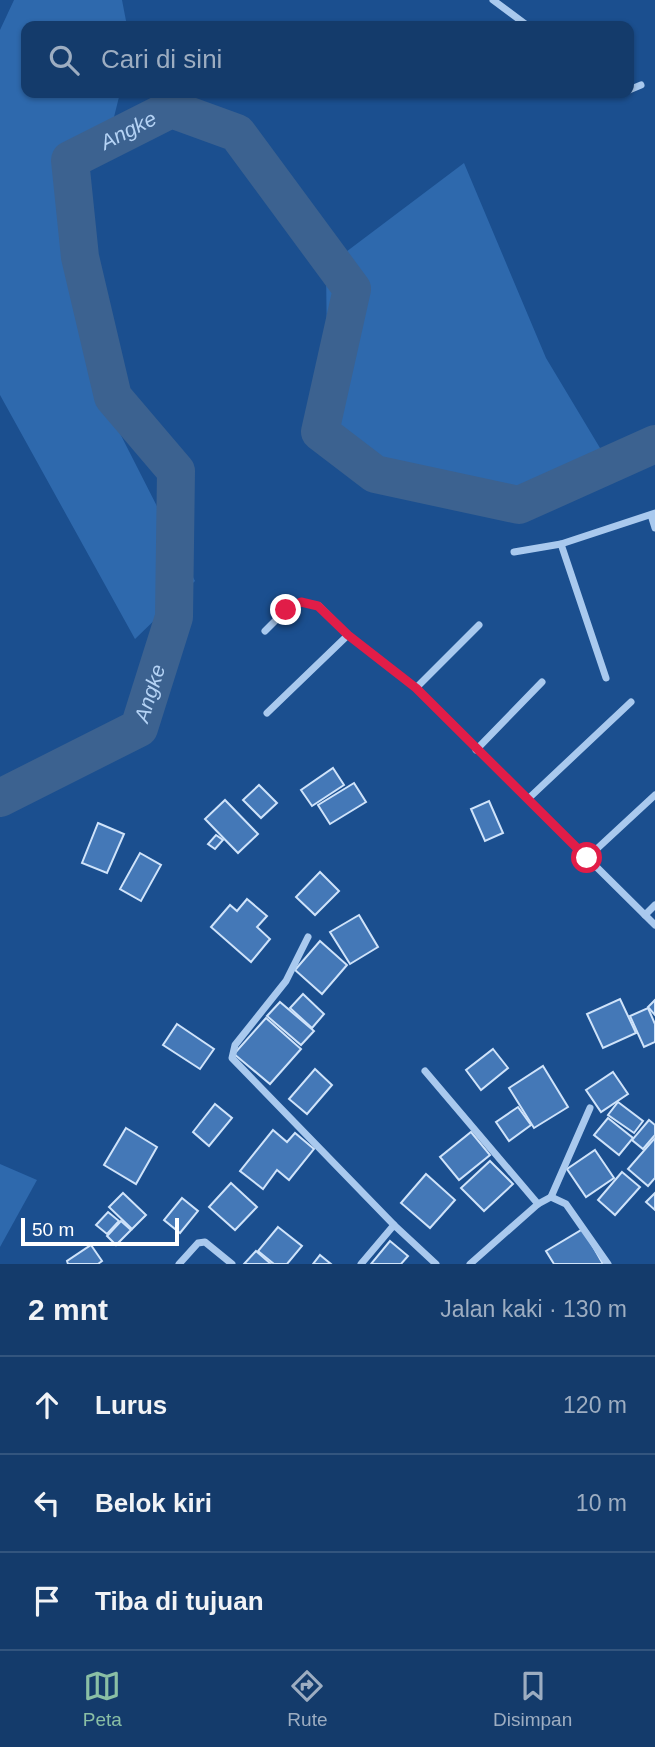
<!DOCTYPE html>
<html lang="id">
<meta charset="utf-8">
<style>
:root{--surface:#143b6b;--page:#214673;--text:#f1f3f6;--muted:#9dadc1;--line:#33557e;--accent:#8abfa5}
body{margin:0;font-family:Arial,sans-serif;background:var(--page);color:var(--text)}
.scale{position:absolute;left:21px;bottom:18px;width:158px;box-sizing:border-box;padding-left:7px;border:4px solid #fff;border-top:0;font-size:19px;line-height:24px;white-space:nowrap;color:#fff;-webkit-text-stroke:5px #1b4f8f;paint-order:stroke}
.stop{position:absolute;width:21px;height:21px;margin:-16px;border:5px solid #e11d48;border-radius:50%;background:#fff}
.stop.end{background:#e11d48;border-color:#fff;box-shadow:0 2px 7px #0008}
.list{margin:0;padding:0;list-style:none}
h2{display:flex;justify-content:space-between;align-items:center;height:91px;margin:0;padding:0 28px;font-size:30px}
h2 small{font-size:23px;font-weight:400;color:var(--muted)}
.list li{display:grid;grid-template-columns:46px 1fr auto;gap:21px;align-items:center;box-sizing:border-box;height:98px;padding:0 28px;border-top:2px solid var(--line)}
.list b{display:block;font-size:26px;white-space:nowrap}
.list em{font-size:23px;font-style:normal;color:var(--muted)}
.icon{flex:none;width:38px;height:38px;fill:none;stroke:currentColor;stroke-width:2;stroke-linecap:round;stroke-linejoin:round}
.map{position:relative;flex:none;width:655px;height:1264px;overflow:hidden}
.search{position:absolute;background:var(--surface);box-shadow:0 2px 5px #0004;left:21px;right:21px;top:21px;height:77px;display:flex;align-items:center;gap:18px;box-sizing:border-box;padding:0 24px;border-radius:14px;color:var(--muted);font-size:26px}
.sheet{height:385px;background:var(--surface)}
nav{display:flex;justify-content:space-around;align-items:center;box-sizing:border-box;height:98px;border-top:2px solid var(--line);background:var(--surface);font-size:19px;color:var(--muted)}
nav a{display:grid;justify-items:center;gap:4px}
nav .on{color:var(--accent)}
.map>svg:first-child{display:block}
</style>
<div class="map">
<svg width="655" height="1264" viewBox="0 0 655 1264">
<rect width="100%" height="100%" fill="#1b4f8f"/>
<g fill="#2e69ad">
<polygon points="14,0 122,0 127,26 26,26 26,93 120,93 109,137 69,193 104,402 195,581 135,639 0,395 0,30"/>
<polygon points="464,163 546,358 612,468 501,497 393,475 328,438 326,267"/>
<polygon points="0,1164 37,1180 0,1247"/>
</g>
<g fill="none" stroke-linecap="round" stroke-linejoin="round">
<path stroke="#3c6290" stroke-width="38" id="s1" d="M0,798l139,-70 35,-111 2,-146 -63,-74 -33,-140 -10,-97 101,-51 66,24 115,156 -32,143 55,42 144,31 136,-61"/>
</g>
<g fill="#4478b7" stroke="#cfe3fa" stroke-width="2">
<polygon points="333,768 344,785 312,806 301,790"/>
<polygon points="354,783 366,802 330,824 318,805"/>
<polygon points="259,785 277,803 261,818 243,800"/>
<polygon points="225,800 258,834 238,853 205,819"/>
<polygon points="489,801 503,833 485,841 471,809"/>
<polygon points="98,823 124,834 107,873 82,863"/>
<polygon points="216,835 223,840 215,849 208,844"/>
<polygon points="140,853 161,865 141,901 120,889"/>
<polygon points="320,872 339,891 315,915 296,897"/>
<polygon points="247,899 267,916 257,927 270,939 251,962 211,927 230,905 237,911"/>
<polygon points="359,915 378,947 350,964 330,932"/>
<polygon points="320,941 347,965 322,994 295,970"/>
<polygon points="303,994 324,1014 312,1028 290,1008"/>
<polygon points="620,999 636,1033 603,1048 587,1014"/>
<polygon points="655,1000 655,1015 648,1007"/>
<polygon points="280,1002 314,1031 301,1045 267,1016"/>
<polygon points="648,1008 655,1024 655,1042 644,1047 630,1016"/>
<polygon points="266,1018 301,1049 270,1084 234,1054"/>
<polygon points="177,1024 214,1049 200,1069 163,1045"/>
<polygon points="493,1049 508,1068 481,1090 466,1070"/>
<polygon points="543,1066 568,1107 534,1128 509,1088"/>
<polygon points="315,1069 332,1085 307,1114 289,1099"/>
<polygon points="613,1072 628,1094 601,1112 586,1090"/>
<polygon points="618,1102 643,1121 634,1133 608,1115"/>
<polygon points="215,1104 232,1118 209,1146 193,1132"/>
<polygon points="518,1107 531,1125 509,1141 496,1122"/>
<polygon points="608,1118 633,1138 619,1155 594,1135"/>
<polygon points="649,1120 655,1125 655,1135 643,1149 632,1140"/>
<polygon points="126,1128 157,1147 136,1184 104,1165"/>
<polygon points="273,1130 287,1142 295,1133 314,1149 289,1180 277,1170 263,1189 240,1171"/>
<polygon points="471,1132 490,1155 459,1180 440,1157"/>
<polygon points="655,1138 655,1178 648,1186 628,1169"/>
<polygon points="595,1150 614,1178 586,1197 567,1169"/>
<polygon points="490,1161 513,1184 484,1211 461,1188"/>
<polygon points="622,1172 640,1187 615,1215 598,1200"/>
<polygon points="426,1174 455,1200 430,1228 401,1203"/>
<polygon points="231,1183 257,1207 235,1230 209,1207"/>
<polygon points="123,1193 146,1215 132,1229 109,1207"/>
<polygon points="655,1193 655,1210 646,1202"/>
<polygon points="182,1198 198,1211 180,1233 164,1220"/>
<polygon points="108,1212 119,1221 107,1234 96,1225"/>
<polygon points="121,1221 131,1230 116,1245 107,1236"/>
<polygon points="278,1227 302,1246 287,1264 274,1264 258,1251"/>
<polygon points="583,1229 603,1264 554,1264 546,1251"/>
<polygon points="390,1241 408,1256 401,1264 371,1264"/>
<polygon points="91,1245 102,1261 98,1264 68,1264 67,1261"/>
<polygon points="256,1251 271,1264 244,1264"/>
<polygon points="320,1255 331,1264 313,1264"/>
</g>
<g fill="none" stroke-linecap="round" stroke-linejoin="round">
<g stroke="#a9c9ee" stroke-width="7">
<polyline points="493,0 528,26"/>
<polyline points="629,90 641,85"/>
<polyline points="651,515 655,528"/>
<polyline points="561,544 606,678"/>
<polyline points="514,552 561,544 655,513"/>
<polyline points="265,631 286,610 301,602 319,606 348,635 416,688 655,925"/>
<polyline points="416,688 479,625"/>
<polyline points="267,713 348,635"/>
<polyline points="476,750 542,682"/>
<polyline points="528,799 631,702"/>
<polyline points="587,858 655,795"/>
<polyline points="645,915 655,905"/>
<polyline points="308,937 286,981 235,1045 232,1058 394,1225"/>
<polyline points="425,1071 538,1204"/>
<polyline points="551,1197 590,1108"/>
<polyline points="179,1264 198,1243 205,1242 232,1264"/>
<polyline points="361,1264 394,1225 436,1264"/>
<polyline points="470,1264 538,1204 551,1197 566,1204 608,1264"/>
</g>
</g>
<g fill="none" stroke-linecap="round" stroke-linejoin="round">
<polyline stroke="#e11d48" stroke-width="9" points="286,610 301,602 318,606 348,635 416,688 587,858"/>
</g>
<g text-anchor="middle" stroke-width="7" stroke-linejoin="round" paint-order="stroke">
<g font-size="21" font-style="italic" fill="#b5d3f5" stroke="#1b4f8f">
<text dy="7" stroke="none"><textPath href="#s1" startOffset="822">Angke</textPath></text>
<text dy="7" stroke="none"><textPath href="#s1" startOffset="192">Angke</textPath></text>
</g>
</g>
</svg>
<div class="scale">50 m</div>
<div class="stop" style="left:587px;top:858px"></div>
<div class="stop end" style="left:286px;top:610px"></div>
<div class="search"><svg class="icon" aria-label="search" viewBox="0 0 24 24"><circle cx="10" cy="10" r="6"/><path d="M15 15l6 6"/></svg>Cari di sini</div>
</div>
<section class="sheet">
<h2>2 mnt<small>Jalan kaki · 130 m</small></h2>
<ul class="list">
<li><svg class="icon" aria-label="ahead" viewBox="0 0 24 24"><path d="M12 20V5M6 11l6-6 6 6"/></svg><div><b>Lurus</b></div><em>120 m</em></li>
<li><svg class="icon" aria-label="left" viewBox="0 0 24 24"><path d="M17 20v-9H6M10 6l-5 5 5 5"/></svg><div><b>Belok kiri</b></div><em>10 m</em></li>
<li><svg class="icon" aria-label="arrive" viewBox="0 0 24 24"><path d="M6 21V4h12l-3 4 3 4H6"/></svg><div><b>Tiba di tujuan</b></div></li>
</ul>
</section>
<nav>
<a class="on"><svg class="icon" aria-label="map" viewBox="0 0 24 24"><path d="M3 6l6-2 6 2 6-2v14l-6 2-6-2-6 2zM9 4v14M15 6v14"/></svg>Peta</a>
<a><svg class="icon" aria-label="directions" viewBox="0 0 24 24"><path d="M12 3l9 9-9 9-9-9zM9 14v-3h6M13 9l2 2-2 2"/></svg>Rute</a>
<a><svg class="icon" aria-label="saved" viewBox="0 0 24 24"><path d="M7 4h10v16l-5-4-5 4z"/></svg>Disimpan</a>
</nav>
